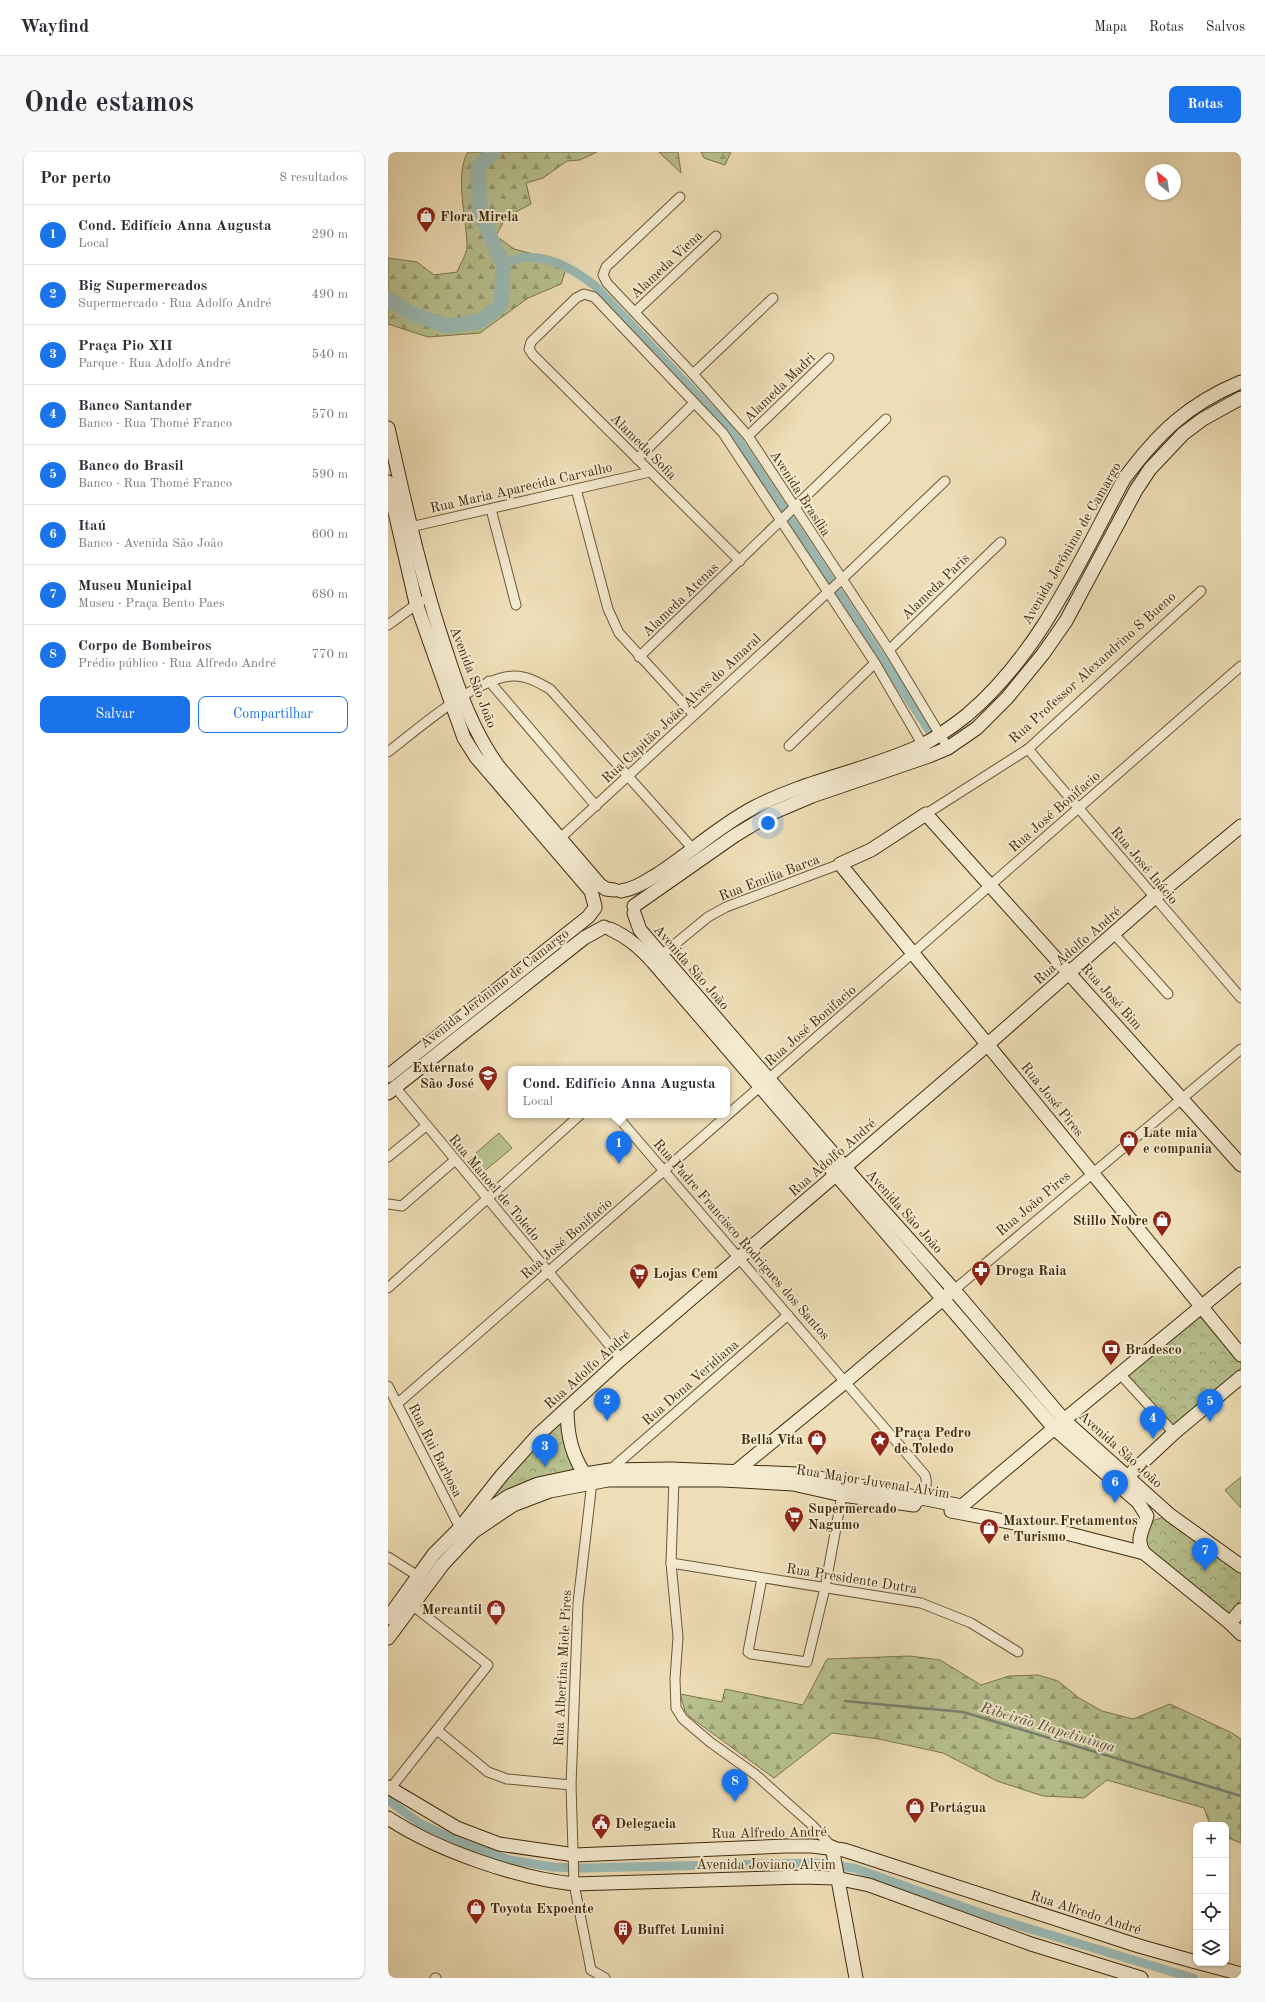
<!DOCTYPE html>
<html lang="pt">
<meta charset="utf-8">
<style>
:root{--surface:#fff;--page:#f7f7f7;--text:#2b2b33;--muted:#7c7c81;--line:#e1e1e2;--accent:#1a73e8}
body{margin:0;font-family:"Old Standard TT",serif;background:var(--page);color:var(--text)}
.controls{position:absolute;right:12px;bottom:12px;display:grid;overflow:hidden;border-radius:8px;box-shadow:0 1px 3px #0004}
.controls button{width:36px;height:36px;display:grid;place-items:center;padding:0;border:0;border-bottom:1px solid var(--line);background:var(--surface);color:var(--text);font:20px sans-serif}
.compass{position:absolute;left:757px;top:12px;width:36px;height:36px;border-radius:50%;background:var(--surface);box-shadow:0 1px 3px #0004;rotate:330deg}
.you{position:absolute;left:380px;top:671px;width:14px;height:14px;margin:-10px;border:3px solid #fff;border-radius:50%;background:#1a73e8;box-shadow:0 0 0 6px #1a73e833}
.badge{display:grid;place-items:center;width:26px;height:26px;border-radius:50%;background:var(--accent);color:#fff;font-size:13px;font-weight:700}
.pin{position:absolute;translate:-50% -33px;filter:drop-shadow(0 1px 2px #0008)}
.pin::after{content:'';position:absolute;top:21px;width:14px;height:12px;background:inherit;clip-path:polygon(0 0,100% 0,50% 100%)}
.popup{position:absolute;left:120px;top:914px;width:222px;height:52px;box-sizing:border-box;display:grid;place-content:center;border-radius:8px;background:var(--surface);filter:drop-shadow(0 1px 3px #0005);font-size:13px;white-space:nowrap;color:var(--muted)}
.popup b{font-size:15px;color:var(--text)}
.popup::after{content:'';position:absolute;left:50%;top:100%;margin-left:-8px;border:8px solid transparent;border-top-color:var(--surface)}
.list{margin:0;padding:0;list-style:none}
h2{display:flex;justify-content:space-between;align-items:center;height:52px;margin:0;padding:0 16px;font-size:17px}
h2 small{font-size:13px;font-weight:400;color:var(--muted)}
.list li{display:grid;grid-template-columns:26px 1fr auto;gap:12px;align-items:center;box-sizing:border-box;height:60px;padding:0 16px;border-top:1px solid var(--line)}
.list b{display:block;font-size:15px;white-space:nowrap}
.list p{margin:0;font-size:13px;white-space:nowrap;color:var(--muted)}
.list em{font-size:13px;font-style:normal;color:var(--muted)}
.actions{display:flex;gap:8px;padding:12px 16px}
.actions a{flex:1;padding:9px 0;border:1px solid var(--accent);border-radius:8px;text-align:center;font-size:14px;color:var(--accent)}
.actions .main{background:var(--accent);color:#fff}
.icon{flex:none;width:22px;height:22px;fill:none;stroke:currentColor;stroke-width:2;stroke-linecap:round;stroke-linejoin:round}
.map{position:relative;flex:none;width:853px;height:1826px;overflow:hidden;border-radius:8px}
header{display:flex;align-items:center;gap:24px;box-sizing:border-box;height:56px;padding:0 20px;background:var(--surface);border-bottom:1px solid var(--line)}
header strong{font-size:19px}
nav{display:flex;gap:22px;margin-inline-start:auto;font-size:14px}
.intro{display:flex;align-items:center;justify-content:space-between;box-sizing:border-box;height:96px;padding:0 24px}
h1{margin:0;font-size:28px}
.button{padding:10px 18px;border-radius:8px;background:var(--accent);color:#fff;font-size:14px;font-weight:700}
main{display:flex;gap:24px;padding:0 24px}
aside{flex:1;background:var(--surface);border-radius:8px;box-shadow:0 1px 3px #0004}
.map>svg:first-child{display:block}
</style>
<header>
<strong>Wayfind</strong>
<nav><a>Mapa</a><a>Rotas</a><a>Salvos</a></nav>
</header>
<div class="intro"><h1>Onde estamos</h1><a class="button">Rotas</a></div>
<main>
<aside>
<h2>Por perto<small>8 resultados</small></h2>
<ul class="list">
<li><span class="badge">1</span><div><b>Cond. Edifício Anna Augusta</b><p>Local</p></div><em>290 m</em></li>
<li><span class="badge">2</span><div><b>Big Supermercados</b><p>Supermercado · Rua Adolfo André</p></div><em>490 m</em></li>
<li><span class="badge">3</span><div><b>Praça Pio XII</b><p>Parque · Rua Adolfo André</p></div><em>540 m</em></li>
<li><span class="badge">4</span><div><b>Banco Santander</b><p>Banco · Rua Thomé Franco</p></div><em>570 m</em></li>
<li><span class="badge">5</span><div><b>Banco do Brasil</b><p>Banco · Rua Thomé Franco</p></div><em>590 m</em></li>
<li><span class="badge">6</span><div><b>Itaú</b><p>Banco · Avenida São João</p></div><em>600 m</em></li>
<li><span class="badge">7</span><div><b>Museu Municipal</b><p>Museu · Praça Bento Paes</p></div><em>680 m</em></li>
<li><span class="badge">8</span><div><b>Corpo de Bombeiros</b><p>Prédio público · Rua Alfredo André</p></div><em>770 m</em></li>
</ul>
<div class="actions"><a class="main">Salvar</a><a>Compartilhar</a></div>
</aside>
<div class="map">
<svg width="853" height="1826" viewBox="0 0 853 1826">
<defs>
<pattern id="forest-firs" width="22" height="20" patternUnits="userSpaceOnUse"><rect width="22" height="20" fill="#b7c18f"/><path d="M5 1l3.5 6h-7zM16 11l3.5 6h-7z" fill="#969d73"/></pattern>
<pattern id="park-crowns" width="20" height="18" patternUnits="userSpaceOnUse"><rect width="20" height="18" fill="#b7c18f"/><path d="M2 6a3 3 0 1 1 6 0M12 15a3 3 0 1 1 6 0" fill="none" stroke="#969d73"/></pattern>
</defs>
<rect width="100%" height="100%" fill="#eedeb7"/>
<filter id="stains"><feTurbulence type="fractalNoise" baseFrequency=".005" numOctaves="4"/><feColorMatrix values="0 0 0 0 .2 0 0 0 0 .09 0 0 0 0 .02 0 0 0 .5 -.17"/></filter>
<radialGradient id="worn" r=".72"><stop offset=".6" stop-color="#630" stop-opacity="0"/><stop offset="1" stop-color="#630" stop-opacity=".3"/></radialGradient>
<g fill="#b7c18f" stroke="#7c764e">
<polygon points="111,981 124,996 93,1022 80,1008"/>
<polygon points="853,1325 853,1356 837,1338"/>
</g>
<g fill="url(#forest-firs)" stroke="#7c764e">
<path d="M80,0h129l-17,8 -13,1 -24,17 -17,5 5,21 -25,13 -10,19 18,13 34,9 19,8 -6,18 -33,14 -48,35 -52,4 -40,-13v-66l29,4 17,13 23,-3c3,-8 10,-18 10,-26 0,-26 -13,-72 1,-94z"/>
<polygon points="271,0 290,0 293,21"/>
<polygon points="313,0 343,0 337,13 316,6"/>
<polygon points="522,1504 552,1508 593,1533 621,1524 650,1523 670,1529 691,1546 714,1559 745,1567 782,1552 844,1581 853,1587 853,1691 838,1685 838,1673 822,1673 816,1656 719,1628 696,1646 655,1644 609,1629 555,1601 491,1587 444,1581 386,1626 302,1565 297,1559 292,1542 334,1550 337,1537 415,1553 439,1507"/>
</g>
<g fill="url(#park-crowns)" stroke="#7c764e">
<polygon points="812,1163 853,1211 853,1216 786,1274 740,1223"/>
<polygon points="178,1260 194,1321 79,1369"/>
<polygon points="780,1364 853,1420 853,1447 839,1465 758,1401 753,1384 760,1370"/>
</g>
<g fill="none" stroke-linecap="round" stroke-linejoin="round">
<polyline stroke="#778272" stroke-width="2.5" points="457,1549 575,1560 853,1644"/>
<g stroke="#9bbbb6" stroke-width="9">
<path d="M115,113c5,-2 11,-6 17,-7 27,-4 55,12 75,28l133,142 15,19 186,283"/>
<polyline points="0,1648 31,1671 79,1693 122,1708 165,1715 196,1716 427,1711 466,1716 606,1766 805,1826"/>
</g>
<polyline stroke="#9bbbb6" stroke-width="15" points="0,147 22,161 59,174 91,170 113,153 115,113 92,61 90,16 105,0"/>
<defs>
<g id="street">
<polyline points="292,45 218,115 215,123 219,131 305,222 360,284 501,498 560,596"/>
<polyline points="247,160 328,84"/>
<polyline points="305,222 385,146"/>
<polyline points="360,284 441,206"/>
<polyline points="249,307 306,251"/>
<polyline points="188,337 220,457 231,481 306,563"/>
<polyline points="103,357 128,453"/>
<polyline points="18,376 262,320"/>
<polyline points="352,409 145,203 141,197 143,190 188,146 196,142 206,145 335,281 487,511 537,597"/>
<polyline points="0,473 33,449"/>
<polyline points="501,498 613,390"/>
<polyline points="251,505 498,267"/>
<polyline points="101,529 208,654"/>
<polyline points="401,594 487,511"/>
<polyline points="640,597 853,846"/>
<path d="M0,600c30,-23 87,-74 125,-76 13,-1 26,7 37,13l143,160"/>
<polyline points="538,662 640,597 813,439"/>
<polyline points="168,690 451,430 557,329"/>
<polyline points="726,782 780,842"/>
<polyline points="270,806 320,765 338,755 452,712"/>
<polyline points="7,935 233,1207"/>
<path d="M228,963l309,360c4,12 -2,17 -6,27"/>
<polyline points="0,1005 38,974"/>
<polyline points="0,1052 14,1054 67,1008"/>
<polyline points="0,1136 192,963"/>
<polyline points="566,1138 853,897"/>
<polyline points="732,1222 786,1281"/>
<polyline points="0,1234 72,1376"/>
<polyline points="9,1252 853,514"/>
<polyline points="222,1318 400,1163"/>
<polyline points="285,1322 286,1327 283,1411 290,1485 287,1527 288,1556 295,1567 322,1590 368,1623 424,1673 444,1695"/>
<polyline points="0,1405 30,1424"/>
<polyline points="283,1411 533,1451 583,1471 630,1500"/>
<polyline points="374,1426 360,1500 363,1502 419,1510 437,1436 454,1343 453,1339"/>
<polyline points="49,1578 100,1620 119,1627 183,1633"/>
<polyline points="2,1637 100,1513 24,1453"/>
<polyline points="203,1818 186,1732 183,1633 190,1451 204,1330"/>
<polyline points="203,1818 217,1826"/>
<polyline points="47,1826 48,1826"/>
</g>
<g id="secondary">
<path d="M0,276c17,75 33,150 58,223 13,41 27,80 52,115l102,119 6,4 8,1"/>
<polyline points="0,330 28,451 76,586 88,605 203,739 207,754"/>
<path d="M233,739c14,-2 25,-10 37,-17 32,-21 61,-48 95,-66 55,-29 114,-37 169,-63 16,-8 31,-19 45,-30 74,-63 112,-153 157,-236 34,-46 64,-75 117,-97"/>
<polyline points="246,754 346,684 384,661 424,644 541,604 560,596 589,576 619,546 655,502 678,469 748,338 762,317 795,282 815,267 853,246"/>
<polyline points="246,761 252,778 467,1027 566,1138 676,1268 782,1363 853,1414"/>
<path d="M222,777c18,8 30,19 43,33l401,466 84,74 9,14c-4,14 -12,24 -3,37l86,70 11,11"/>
<polyline points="0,924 200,765 207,756"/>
<polyline points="0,941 196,786 216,775"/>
<polyline points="853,1013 538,662 483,698 452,712 853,1203"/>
<path d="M179,1256c0,28 5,50 22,72"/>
<polyline points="346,1321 457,1230 563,1140"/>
<polyline points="739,1325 786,1281 853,1225"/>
<polyline points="563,1359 674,1380 756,1401"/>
<polyline points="72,1376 114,1323 151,1282 233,1207 599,893 767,745 853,674"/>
<polyline points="0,1466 46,1402 72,1376 121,1344 150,1332 197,1322 222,1318 283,1317 410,1322 574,1354 676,1268 853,1122"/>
<polyline points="842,1471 853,1458"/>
<polyline points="0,1486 55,1412 85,1380 125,1353 162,1339 220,1328 335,1328 405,1332 454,1343 526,1353"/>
<polyline points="0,1635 69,1676 111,1692 187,1703 398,1694 424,1694 456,1698 751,1794 808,1810"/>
<path d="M0,1666c48,32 129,60 186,66l228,-7 34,1 33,7 162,59 110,34"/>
<polyline points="444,1695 468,1826"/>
<polyline points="812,1811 853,1822"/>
</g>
</defs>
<use href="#street" stroke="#6c5837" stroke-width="11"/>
<use href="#secondary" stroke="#412c0c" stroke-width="15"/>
<use href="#street" stroke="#f4ead0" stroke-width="9"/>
<use href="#secondary" stroke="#f4ead0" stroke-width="13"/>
</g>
<defs>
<symbol id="shop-pin" viewBox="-11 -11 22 30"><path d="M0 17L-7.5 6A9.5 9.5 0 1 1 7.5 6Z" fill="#8f2418" stroke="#f4ead0"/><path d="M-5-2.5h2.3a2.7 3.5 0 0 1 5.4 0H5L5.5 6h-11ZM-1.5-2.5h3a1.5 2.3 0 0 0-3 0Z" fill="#fff"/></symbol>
<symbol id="school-pin" viewBox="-11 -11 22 30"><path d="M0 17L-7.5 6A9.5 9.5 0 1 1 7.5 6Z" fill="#8f2418" stroke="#f4ead0"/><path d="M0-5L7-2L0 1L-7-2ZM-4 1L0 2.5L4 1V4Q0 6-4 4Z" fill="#fff"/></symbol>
<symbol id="pharmacy-pin" viewBox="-11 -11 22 30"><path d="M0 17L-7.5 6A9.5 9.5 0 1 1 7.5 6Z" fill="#8f2418" stroke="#f4ead0"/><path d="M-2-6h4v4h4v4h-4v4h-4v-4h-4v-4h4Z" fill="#fff"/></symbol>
<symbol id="supermarket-pin" viewBox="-11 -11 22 30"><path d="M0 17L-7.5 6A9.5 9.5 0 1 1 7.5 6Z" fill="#8f2418" stroke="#f4ead0"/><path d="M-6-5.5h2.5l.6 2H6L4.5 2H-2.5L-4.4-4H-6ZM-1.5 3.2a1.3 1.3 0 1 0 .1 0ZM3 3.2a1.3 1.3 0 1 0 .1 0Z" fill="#fff"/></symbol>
<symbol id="bank-pin" viewBox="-11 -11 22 30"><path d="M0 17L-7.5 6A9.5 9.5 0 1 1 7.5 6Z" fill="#8f2418" stroke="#f4ead0"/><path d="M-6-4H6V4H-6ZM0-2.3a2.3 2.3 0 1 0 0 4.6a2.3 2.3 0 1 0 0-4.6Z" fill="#fff"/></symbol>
<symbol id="sight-pin" viewBox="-11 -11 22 30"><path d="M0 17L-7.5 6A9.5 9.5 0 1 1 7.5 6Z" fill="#8f2418" stroke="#f4ead0"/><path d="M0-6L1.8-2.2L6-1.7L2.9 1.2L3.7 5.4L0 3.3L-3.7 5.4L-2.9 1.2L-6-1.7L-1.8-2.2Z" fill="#fff"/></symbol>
<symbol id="civic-pin" viewBox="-11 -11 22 30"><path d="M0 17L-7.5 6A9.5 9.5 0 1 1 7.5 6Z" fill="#8f2418" stroke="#f4ead0"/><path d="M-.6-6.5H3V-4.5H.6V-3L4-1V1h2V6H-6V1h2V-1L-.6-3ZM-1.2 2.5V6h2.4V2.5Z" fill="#fff"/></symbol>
<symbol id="building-pin" viewBox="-11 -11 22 30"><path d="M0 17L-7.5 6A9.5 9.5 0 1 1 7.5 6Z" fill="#8f2418" stroke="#f4ead0"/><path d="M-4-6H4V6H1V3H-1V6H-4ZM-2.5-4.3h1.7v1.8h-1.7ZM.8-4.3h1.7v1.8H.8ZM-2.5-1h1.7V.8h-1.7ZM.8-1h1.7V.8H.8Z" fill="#fff"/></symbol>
</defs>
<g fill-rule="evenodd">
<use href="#shop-pin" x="27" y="53" width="22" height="30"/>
<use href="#school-pin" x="89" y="912" width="22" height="30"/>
<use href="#shop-pin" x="730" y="977" width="22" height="30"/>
<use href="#shop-pin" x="763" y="1057" width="22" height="30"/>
<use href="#pharmacy-pin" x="582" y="1107" width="22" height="30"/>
<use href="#supermarket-pin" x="240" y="1110" width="22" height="30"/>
<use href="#bank-pin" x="712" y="1186" width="22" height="30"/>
<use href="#shop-pin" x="418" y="1276" width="22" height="30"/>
<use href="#sight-pin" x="481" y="1277" width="22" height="30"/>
<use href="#supermarket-pin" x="395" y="1353" width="22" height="30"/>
<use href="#shop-pin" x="590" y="1365" width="22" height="30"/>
<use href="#shop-pin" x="97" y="1446" width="22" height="30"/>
<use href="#shop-pin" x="516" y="1644" width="22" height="30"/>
<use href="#civic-pin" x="202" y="1660" width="22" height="30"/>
<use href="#shop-pin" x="77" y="1745" width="22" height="30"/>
<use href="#building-pin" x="224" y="1766" width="22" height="30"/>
</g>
<g text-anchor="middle" stroke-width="4" stroke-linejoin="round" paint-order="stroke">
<g font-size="14" font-weight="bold" fill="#412c0c" stroke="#f4ead0" text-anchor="start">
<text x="52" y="69">Flora Mirela</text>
<text x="86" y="920" text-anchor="end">Externato<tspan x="86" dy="16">São José</tspan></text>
<text x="755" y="985">Late mia<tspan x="755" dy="16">e compania</tspan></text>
<text x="760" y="1073" text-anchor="end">Stillo Nobre</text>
<text x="607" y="1123">Droga Raia</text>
<text x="265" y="1126">Lojas Cem</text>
<text x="737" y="1202">Bradesco</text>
<text x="506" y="1285">Praça Pedro<tspan x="506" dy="16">de Toledo</tspan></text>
<text x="415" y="1292" text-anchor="end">Bella Vita</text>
<text x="420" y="1361">Supermercado<tspan x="420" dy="16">Nagumo</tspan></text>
<text x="615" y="1373">Maxtour Fretamentos<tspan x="615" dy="16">e Turismo</tspan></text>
<text x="94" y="1462" text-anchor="end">Mercantil</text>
<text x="541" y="1660">Portágua</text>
<text x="227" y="1676">Delegacia</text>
<text x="102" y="1761">Toyota Expoente</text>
<text x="249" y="1782">Buffet Lumini</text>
</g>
<g font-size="14" fill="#412c0c" stroke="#f4ead0">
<text transform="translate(278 112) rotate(-43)" y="5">Alameda Viena</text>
<text transform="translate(391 235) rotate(-44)" y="5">Alameda Madri</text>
<text transform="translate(256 294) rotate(45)" y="5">Alameda Sofia</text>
<text transform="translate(133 335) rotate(-13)" y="5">Rua Maria Aparecida Carvalho</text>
<text transform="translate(413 341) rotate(57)" y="5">Avenida Brasília</text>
<text transform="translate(683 391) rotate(-60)" y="5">Avenida Jerônimo de Camargo</text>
<text transform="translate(547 434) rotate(-44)" y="5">Alameda Paris</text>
<text transform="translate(292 447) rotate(-44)" y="5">Alameda Atenas</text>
<text transform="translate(704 515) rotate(-42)" y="5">Rua Professor Alexandrino S Bueno</text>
<text transform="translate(86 525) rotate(69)" y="5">Avenida São João</text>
<text transform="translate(293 556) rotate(-43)" y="5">Rua Capitão João Alves do Amaral</text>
<text transform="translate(666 659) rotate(-41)" y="5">Rua José Bonifacio</text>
<text transform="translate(757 713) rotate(50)" y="5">Rua José Inácio</text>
<text transform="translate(381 725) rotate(-21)" y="5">Rua Emilia Barca</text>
<text transform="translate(689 793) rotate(-41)" y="5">Rua Adolfo André</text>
<text transform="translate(304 815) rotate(49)" y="5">Avenida São João</text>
<text transform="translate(106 836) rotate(-38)" y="5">Avenida Jerônimo de Camargo</text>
<text transform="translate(724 844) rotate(48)" y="5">Rua José Bim</text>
<text transform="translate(422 873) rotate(-41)" y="5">Rua José Bonifacio</text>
<text transform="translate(665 947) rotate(51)" y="5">Rua José Pires</text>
<text transform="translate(444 1005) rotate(-41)" y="5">Rua Adolfo André</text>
<text transform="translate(107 1035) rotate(50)" y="5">Rua Manoel de Toledo</text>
<text transform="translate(645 1051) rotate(-40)" y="5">Rua João Pires</text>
<text transform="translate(517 1059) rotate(48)" y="5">Avenida São João</text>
<text transform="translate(178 1086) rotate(-41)" y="5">Rua José Bonifacio</text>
<text transform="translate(354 1087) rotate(49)" y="5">Rua Padre Francisco Rodrigues dos Santos</text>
<text transform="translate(199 1217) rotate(-42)" y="5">Rua Adolfo André</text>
<text transform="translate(302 1230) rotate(-41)" y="5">Rua Dona Veridiana</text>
<text transform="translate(733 1297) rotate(42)" y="5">Avenida São João</text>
<text transform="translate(48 1298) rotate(63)" y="5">Rua Rui Barbosa</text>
<text transform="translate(485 1329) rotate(9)" y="5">Rua Major Juvenal Alvim</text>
<text transform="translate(464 1426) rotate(9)" y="5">Rua Presidente Dutra</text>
<text transform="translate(174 1516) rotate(-87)" y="5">Rua Albertina Miele Pires</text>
<text transform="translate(381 1680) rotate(-1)" y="5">Rua Alfredo André</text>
<text x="378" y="1717">Avenida Joviano Alvim</text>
<text transform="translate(698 1760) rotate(18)" y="5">Rua Alfredo André</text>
</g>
<g font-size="15" font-style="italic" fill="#585036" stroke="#f4ead0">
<text transform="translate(660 1575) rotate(17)" y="5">Ribeirão Itapetininga</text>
</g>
</g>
<rect width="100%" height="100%" filter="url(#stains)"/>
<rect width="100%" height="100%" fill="url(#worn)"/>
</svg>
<div class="controls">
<button>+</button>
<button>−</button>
<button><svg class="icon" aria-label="locate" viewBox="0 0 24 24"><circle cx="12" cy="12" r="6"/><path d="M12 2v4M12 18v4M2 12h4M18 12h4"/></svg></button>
<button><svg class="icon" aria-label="layers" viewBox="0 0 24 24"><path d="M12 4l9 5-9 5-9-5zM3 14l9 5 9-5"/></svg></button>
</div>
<svg class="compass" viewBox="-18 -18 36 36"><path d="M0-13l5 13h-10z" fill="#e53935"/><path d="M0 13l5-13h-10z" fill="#7c7c81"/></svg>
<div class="you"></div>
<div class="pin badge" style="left:231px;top:1012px">1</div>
<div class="popup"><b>Cond. Edifício Anna Augusta</b>Local</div>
<div class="pin badge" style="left:219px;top:1269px">2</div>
<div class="pin badge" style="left:157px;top:1315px">3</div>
<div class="pin badge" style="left:765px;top:1287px">4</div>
<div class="pin badge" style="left:822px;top:1270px">5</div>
<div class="pin badge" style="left:727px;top:1351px">6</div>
<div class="pin badge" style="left:817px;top:1419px">7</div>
<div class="pin badge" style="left:347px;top:1650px">8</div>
</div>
</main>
